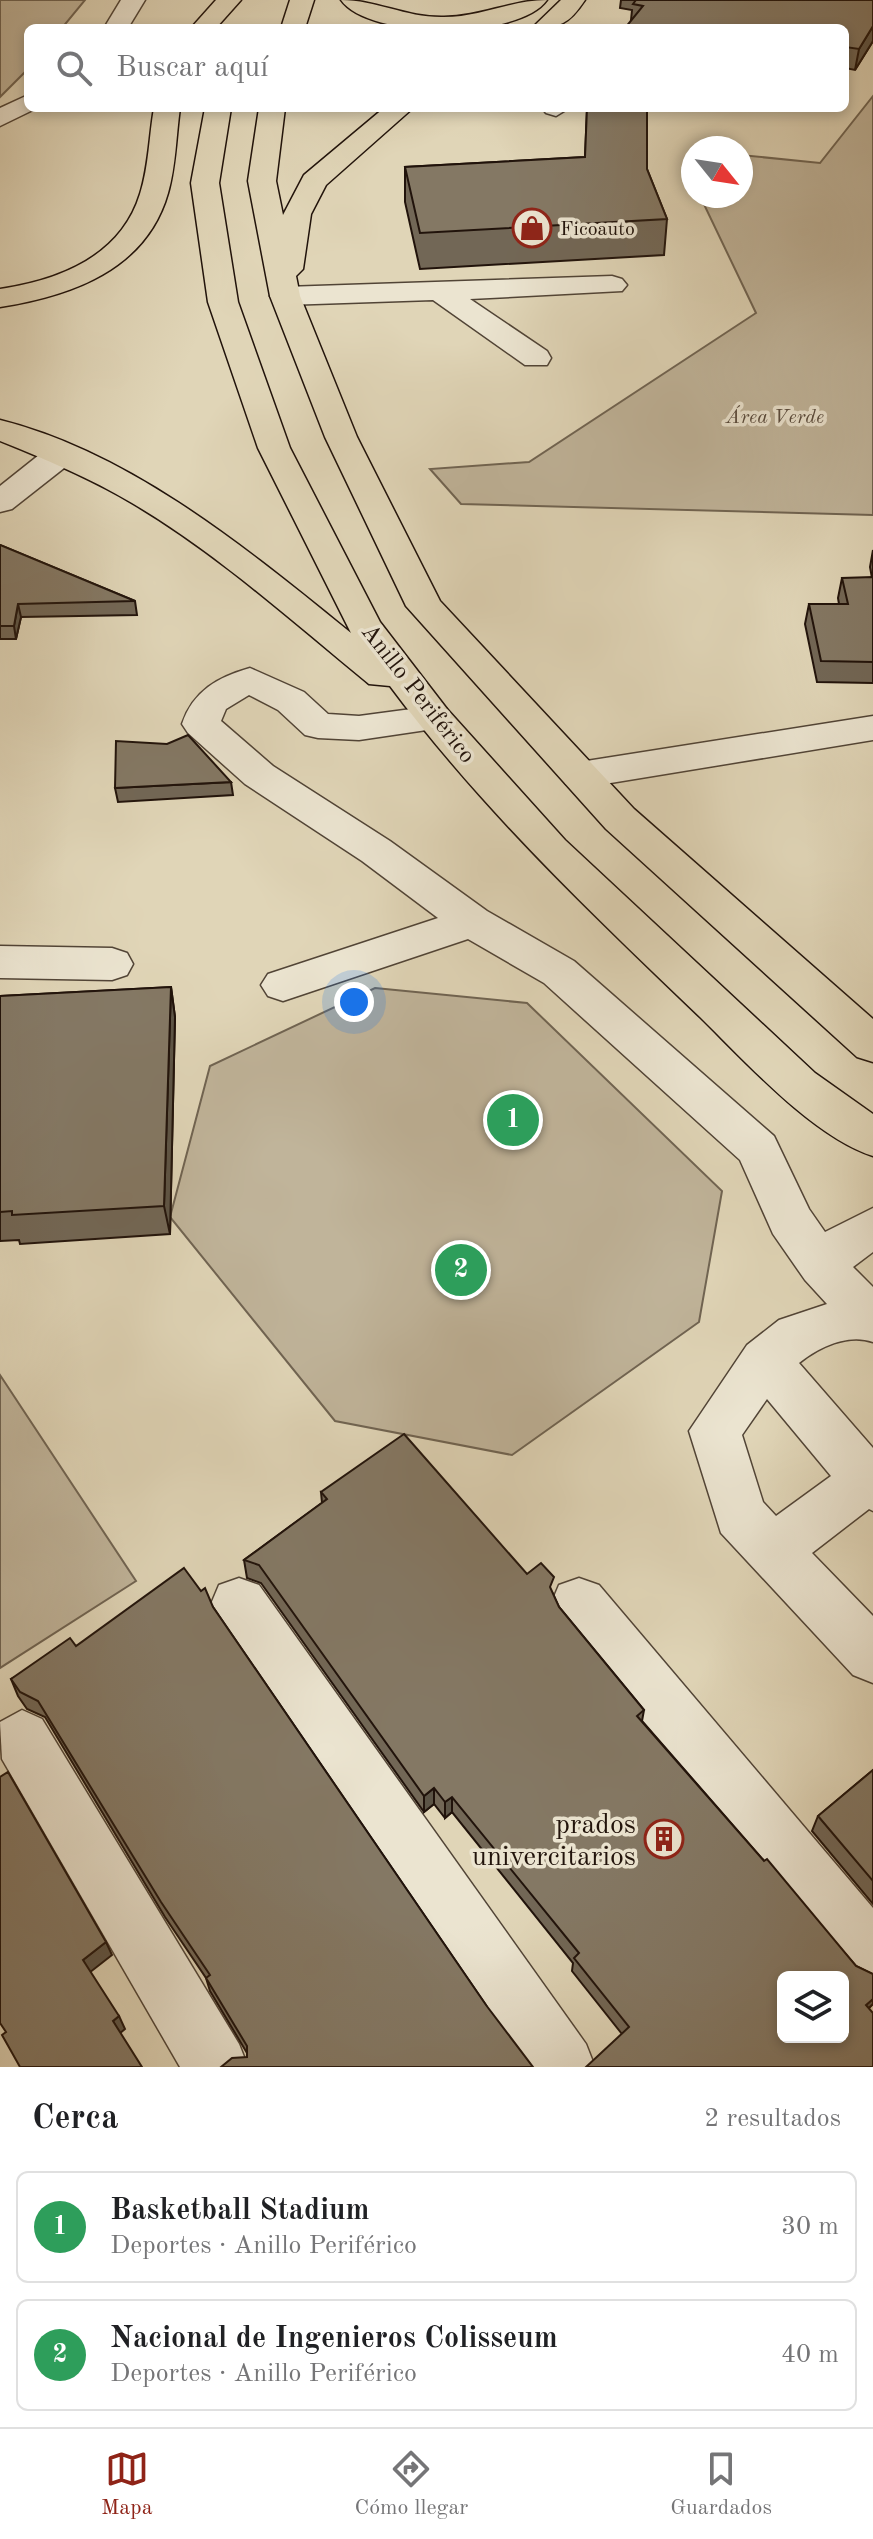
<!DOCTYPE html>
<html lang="es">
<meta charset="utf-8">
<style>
:root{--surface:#fff;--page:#f2f2f2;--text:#202124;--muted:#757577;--line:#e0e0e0;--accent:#8f2418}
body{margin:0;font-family:"Old Standard TT",serif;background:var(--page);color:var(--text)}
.controls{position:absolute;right:24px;bottom:24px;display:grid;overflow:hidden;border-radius:12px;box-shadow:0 4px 12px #0003}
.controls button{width:72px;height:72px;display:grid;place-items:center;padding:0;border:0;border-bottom:2px solid var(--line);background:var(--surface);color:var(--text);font:40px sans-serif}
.compass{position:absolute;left:681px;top:136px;width:72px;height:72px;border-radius:50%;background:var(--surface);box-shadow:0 4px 12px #0003;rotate:120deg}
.you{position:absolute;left:354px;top:1002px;width:28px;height:28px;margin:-20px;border:6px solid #fff;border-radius:50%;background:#1a73e8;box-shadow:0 0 0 12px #1a73e833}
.badge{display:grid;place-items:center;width:52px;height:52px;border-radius:50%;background:var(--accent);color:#fff;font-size:26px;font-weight:700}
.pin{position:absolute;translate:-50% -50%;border:4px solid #fff;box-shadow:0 2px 8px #0006}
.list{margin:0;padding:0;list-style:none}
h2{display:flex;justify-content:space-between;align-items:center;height:104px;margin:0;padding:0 32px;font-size:34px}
h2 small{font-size:26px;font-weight:400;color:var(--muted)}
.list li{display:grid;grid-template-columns:52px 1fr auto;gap:24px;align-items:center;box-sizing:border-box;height:112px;margin:0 16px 16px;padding:0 16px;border:2px solid var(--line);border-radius:12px}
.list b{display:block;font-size:30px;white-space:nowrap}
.list p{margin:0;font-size:26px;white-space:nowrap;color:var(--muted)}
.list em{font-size:26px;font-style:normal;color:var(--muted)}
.icon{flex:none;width:44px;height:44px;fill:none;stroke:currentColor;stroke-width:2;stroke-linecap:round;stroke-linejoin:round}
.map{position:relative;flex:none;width:873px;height:2067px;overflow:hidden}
.search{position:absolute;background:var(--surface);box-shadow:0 4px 12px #0003;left:24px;right:24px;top:24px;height:88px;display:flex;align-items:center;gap:20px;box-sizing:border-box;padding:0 28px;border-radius:12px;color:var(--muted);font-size:30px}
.sheet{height:360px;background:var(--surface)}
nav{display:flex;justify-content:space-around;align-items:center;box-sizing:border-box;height:112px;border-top:2px solid var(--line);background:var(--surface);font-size:22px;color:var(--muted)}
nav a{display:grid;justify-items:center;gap:4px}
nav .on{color:var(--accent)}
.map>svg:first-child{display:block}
</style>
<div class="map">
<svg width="873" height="2067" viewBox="0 0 873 2067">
<rect width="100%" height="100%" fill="#e0d5b7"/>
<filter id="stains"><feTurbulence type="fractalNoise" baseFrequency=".0025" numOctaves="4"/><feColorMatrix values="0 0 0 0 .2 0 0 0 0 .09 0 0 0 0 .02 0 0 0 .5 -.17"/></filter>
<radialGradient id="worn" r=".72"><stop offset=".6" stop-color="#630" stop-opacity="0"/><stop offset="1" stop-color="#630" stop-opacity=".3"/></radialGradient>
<g fill="#c0b49a" stroke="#706452" stroke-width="2">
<polygon points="0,0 85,0 62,28 28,28 28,69 0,97"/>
<polygon points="873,96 873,515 461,504 430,469 529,462 756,313 700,196 741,196 741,155 820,163"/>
<polygon points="375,988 527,1003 722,1191 699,1322 512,1455 335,1421 170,1217 210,1066"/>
<polygon points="0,1375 136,1581 0,1668"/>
</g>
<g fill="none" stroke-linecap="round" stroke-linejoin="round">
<defs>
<g id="minor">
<polygon points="121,0 145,0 128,28 104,28"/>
<polygon points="28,95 28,108 37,108 0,126 0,108"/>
<polygon points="542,108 569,108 556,116 546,113"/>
<polygon points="612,276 622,279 627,285 622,291 470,299 547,351 551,358 547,365 525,365 433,300 285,305 275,302 270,296 275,290 285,287"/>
<polygon points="61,444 73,447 77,454 73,461 12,509 0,512 0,486 49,447"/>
<path d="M250,668l54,24 24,22 31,2 75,-10 13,3 6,9 -6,9 -88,13 -41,-2 -13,-3 -27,-25 -29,-15 -23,14 -5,12 52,45 117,75 97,70 87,50 200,175 35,73 16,23 48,-24v44l-20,15 20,20v55c-25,-9 -54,5 -74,21l74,85v63l-4,-2 -57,44 61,63v67l-20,-8 -132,-142 -32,-102 58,-86 32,-25 48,-16 -22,-24 -32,-46 -33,-74 -196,-177 -76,-44 -185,62 -15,-5 -7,-11 7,-11 170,-56 -76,-57 -117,-77 -57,-51 -6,-9c11,-33 36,-47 68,-56zM767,1399l64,77 -55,40 -13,-14 -21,-67z"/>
<polygon points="873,716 873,740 580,788 566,784 561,775 566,766 580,762"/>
<polygon points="0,946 112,948 127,953 133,964 127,975 112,980 0,978"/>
<polygon points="239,1578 259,1585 586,2044 595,2067 525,2067 219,1623 211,1604 219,1585"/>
<polygon points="579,1578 599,1585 873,1908 873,1987 851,1978 559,1623 551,1604 559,1585"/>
<polygon points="22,1710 42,1719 239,2044 248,2067 180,2067 2,1759 0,1722"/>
</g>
<g id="highway">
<polygon points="216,0 241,0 216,28 191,28"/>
<polygon points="290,0 314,0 305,28 281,28"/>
<path d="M341,0c36,0 66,18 103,17 36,0 67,-17 103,-17 -28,40 -178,40 -206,0z"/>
<path d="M561,0h24c-16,24 -25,28 -53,28z"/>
<path d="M154,108h26c-4,28 -4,58 -12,85 -22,77 -97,103 -168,114v-18c60,-9 121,-33 140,-95 9,-28 9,-58 14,-86z"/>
<path d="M205,108h26l-12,75 19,119 52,146 90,174 67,87 118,131 250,233 58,41v42c-60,-19 -128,-95 -173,-139 -110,-105 -219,-209 -310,-331l-21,-2c-76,-62 -152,-131 -237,-181 -42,-25 -87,-44 -132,-62v-21c132,33 248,130 351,213l-93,-185 -50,-146 -17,-119z"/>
<polygon points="259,108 285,108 276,181 283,215 304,175 384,108 413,108 326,185 311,214 303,269 296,276 300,296 357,437 440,601 634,809 873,1019 873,1062 857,1057 606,829 406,606 325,437 270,296 248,181"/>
</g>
</defs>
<use href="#minor" stroke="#514436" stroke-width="3"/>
<use href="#highway" stroke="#21130b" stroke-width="3"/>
<use href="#minor" fill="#ebe4d0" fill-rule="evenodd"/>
<use href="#highway" fill="#e0d5b7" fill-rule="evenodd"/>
</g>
<g fill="#726756" stroke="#21130b" stroke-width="2">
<polygon points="621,0 873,0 873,41 855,70 845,68 845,28 631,20 632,10 620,8"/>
<polygon points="587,108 647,169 667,219 664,255 420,269 405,202 405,167 585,157"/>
<polygon points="0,545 135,601 137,615 21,617 16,639 0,639"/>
<polygon points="873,550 873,683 817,682 805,624 809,604 839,604 838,598 842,578 872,578 870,567"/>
<polygon points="231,782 233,795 118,802 115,788"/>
<polygon points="171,987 175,1017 170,1234 20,1244 19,1240 0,1241 0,996"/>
<polygon points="321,1492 527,1574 552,1592 559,1607 644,1710 642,1721 856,1966 873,1974 873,2004 869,2008 622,2034 572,1971 573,1963 452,1812 445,1818 434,1804 424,1812 261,1583 247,1578 244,1560 322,1503"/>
<polygon points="213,1607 486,2005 247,2057 247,2053 210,1991 206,1978 165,1917 45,1717 27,1709 18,1696 11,1679 76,1646"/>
<polygon points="873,1770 873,1904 812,1831 818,1816"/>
</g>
<g fill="#5c5446" stroke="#21130b" stroke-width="2">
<polygon points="873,26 873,41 855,70 859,49"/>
<polygon points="18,604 21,617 16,639 14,626"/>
<polygon points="171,987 175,1017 170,1234 164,1206"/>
<polygon points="434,1788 434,1804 424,1812 424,1796"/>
<polygon points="452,1797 452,1812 445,1818 445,1802"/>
<polygon points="106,1942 112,1955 89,1973 83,1960"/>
<polygon points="873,1999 873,2004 858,2018 866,2005"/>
<polygon points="119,2016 125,2029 119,2034 113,2021"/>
</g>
<g fill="#847864" stroke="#21130b" stroke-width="2" fill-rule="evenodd">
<polygon points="636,0 873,0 873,26 859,49 845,47 845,28 625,28 643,6 633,4"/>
<polygon points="587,108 647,108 647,169 667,219 420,233 405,167 585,157"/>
<polygon points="0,545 135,601 18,604 14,626 0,626"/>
<polygon points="873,577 873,662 821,661 809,604 848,604 842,578"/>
<polygon points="188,735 231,782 115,788 116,741 167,744"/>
<polygon points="171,987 164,1206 12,1215 12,1211 0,1212 0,996"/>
<path d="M404,1434l123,140 14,-11 13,14 -4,10 9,20 85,103 -7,6 127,145 3,-2 89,107 17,8v25l-7,6 7,8v54h-287l43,-40 -55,-69 5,-5 -127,-156 -7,5 -11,-14 -10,8 -165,-231 -15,-5 83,-61 -6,-7zM783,1977h60v60h-60z"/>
<polygon points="184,1568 201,1591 205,1588 213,1607 486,2005 533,2067 221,2067 232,2058 247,2057 247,2046 206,1978 210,1975 161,1902 38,1701 20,1692 11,1679 70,1638 76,1646"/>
<polygon points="873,1770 873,1881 818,1816"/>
<polygon points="8,1772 106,1942 83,1960 119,2016 113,2021 142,2067 20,2067 2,2035 6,2032 0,2023 0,1777"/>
</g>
<defs>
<symbol id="shop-ring" viewBox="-11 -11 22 22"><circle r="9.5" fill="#ebe4d0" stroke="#8f2418" stroke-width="1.5"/><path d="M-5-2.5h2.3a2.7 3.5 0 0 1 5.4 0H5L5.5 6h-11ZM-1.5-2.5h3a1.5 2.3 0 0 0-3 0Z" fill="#8f2418"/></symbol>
<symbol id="building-ring" viewBox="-11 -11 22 22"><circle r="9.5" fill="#ebe4d0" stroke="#8f2418" stroke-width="1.5"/><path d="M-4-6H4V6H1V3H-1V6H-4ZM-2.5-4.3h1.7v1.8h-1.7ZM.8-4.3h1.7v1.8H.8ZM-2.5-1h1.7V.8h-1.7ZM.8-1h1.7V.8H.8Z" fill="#8f2418"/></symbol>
</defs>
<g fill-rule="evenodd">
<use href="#shop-ring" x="510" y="206" width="44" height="44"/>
<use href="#building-ring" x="642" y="1817" width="44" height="44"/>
</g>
<g text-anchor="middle" stroke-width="7" stroke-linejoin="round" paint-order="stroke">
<g font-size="20" fill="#21130b" stroke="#ebe4d0" text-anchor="start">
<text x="560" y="235">Ficoauto</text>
</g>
<g font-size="20" font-style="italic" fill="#594b3d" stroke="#ebe4d0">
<text x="775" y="423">Área Verde</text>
</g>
<g font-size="24" fill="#21130b" stroke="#ebe4d0">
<text transform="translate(419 693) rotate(52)" y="8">Anillo Periférico</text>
</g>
<g font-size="28" fill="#21130b" stroke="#ebe4d0" text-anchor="end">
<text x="636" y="1833">prados<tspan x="636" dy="32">univercitarios</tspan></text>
</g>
</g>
<rect width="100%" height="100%" filter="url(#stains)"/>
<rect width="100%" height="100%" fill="url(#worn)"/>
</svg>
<div class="controls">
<button><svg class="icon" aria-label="layers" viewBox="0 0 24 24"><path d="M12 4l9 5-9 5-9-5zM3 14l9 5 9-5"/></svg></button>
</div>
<svg class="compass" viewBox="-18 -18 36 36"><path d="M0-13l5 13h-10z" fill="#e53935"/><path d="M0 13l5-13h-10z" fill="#757577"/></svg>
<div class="you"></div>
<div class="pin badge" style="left:513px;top:1120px;background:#2e9e5b">1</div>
<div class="pin badge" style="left:461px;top:1270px;background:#2e9e5b">2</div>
<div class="search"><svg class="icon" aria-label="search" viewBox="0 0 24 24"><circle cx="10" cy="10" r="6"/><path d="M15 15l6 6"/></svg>Buscar aquí</div>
</div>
<section class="sheet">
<h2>Cerca<small>2 resultados</small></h2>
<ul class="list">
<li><span class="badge" style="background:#2e9e5b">1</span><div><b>Basketball Stadium</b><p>Deportes · Anillo Periférico</p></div><em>30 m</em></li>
<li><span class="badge" style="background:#2e9e5b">2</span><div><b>Nacional de Ingenieros Colisseum</b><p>Deportes · Anillo Periférico</p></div><em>40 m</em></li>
</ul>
</section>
<nav>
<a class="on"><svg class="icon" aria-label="map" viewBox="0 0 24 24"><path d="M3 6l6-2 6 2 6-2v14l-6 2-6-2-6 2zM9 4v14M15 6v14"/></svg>Mapa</a>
<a><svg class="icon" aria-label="directions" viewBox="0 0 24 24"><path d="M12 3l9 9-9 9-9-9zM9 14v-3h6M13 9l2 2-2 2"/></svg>Cómo llegar</a>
<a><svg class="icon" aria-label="saved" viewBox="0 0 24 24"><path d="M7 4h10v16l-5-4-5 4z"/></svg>Guardados</a>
</nav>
